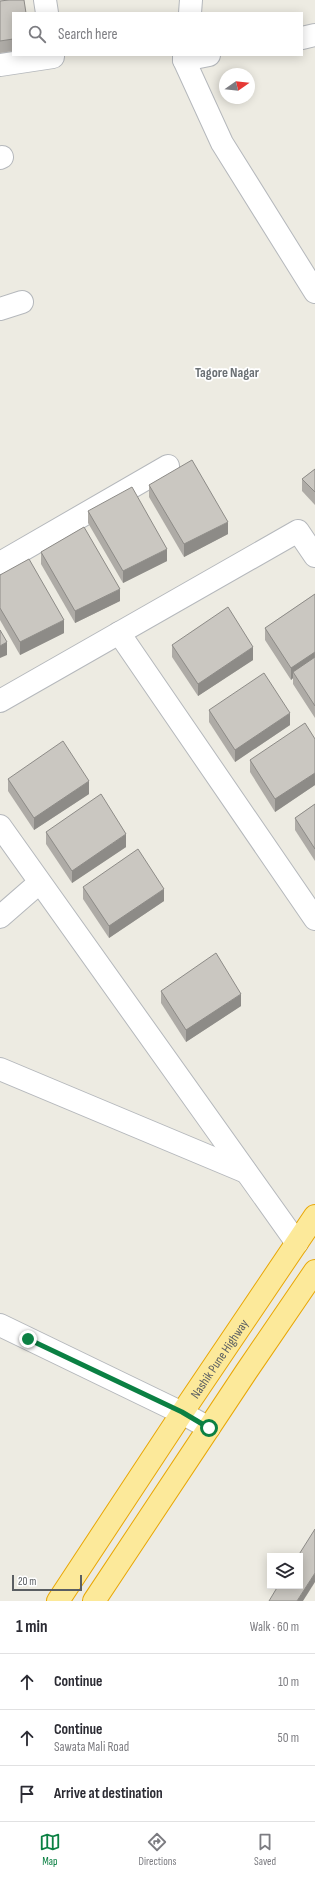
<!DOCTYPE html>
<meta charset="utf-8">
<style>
:root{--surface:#fff;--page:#f7f7f7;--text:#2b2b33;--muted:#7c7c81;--line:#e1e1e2;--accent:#0b8043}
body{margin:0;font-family:"Sofia Sans Condensed",sans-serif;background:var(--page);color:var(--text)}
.controls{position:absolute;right:12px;bottom:12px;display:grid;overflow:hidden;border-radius:0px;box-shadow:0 2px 10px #0003}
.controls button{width:36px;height:36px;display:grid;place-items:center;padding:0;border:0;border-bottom:1px solid var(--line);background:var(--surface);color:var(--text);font:20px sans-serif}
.compass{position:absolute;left:219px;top:68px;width:36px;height:36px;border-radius:50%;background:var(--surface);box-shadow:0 2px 10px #0003;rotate:76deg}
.scale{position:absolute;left:12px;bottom:10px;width:70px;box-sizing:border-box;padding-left:4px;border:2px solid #5a5e62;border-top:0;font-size:11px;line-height:14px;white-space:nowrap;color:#5a5e62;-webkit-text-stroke:3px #fff;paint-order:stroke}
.stop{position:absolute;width:12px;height:12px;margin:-9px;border:3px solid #0b8043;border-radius:50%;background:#fff}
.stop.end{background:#0b8043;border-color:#fff;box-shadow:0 1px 4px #0008}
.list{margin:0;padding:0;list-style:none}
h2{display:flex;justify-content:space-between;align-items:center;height:52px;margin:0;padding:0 16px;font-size:17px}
h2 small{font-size:13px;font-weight:400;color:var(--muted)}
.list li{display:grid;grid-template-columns:26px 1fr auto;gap:12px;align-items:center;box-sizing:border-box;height:56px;padding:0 16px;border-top:1px solid var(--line)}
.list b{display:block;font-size:15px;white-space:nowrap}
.list p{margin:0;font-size:13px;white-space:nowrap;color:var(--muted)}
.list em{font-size:13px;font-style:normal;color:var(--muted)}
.icon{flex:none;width:22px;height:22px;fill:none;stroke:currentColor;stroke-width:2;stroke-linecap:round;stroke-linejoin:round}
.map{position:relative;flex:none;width:315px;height:1601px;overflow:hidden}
.search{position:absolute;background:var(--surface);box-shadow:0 2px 10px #0003;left:12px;right:12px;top:12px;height:44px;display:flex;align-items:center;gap:10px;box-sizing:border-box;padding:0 14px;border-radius:0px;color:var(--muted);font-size:15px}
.sheet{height:220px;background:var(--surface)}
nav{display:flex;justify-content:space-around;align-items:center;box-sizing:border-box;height:56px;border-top:1px solid var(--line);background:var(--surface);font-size:11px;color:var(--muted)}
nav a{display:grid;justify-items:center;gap:2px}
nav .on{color:var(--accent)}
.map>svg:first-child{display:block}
</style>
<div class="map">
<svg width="315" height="1601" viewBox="0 0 315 1601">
<rect width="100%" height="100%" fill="#edebe2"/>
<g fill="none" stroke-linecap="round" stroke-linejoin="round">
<defs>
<g id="minor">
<polyline points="45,0 47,13"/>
<polyline points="190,13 191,0"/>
<polyline points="302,38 315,35"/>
<polyline points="184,55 184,60 222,143 315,292"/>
<polyline points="184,60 209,55"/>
<polyline points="0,65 53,57 53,55"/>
<polyline points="0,158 2,157"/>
<polyline points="0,309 22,302"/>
<polyline points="0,563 168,466"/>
<polyline points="119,633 315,919"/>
<polyline points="0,701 298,531 315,556"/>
<polyline points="0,826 297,1243"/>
<polyline points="0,917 39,883"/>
<polyline points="0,1069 246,1172"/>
</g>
<polyline id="tertiary" points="0,1325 182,1413 209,1428"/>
<g id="trunk">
<path id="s1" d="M58,1601l124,-188 133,-197"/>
<polyline points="94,1601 246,1372 315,1271"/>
</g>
</defs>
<use href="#minor" stroke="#b5b8bc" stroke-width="24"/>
<use href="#tertiary" stroke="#b5b8bc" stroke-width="24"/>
<use href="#trunk" stroke="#e9a705" stroke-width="24"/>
<use href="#minor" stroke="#fff" stroke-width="22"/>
<use href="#tertiary" stroke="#fff" stroke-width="22"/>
<use href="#trunk" stroke="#fce99a" stroke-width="22"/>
</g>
<g fill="#aeaba6">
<polygon points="0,1 13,13 13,51 0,53"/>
<polygon points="315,469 315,505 302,491 302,479"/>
<polygon points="149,485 228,534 184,557 149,497"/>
<polygon points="88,511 167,561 123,583 88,523"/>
<polygon points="41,552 120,601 75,623 41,564"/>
<polygon points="0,575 64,633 20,655 0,620"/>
<polygon points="315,594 315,718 293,684 293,678 291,680 265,640 265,628"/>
<polygon points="172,645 253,660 198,696 172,657"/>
<polygon points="209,710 290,725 235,762 209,722"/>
<polygon points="315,739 315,785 275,812 250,772 250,760"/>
<polygon points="8,779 89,794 34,830 8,791"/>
<polygon points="315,804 315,861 295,830 295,818"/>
<polygon points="46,832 126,847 72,883 46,844"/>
<polygon points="83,887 164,901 109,938 83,899"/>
<polygon points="161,991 241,1006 186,1042 161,1003"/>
</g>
<g fill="#8d8b87">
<polygon points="228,522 228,534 184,557 184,544"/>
<polygon points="167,549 167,561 123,583 123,571"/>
<polygon points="120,589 120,601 75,623 75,611"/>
<polygon points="64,620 64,633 20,655 20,642"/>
<polygon points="7,642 7,655 0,658 0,646"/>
<polygon points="253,647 253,660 198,696 198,684"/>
<polygon points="315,652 315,664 293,672 293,678 291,680 291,668"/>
<polygon points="290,713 290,725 235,762 235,750"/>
<polygon points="315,773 315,785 275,812 275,799"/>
<polygon points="89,781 89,794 34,830 34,818"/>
<polygon points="126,834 126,847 72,883 72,871"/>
<polygon points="164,889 164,901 109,938 109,926"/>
<polygon points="241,994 241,1006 186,1042 186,1030"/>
<polygon points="315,1573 315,1582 303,1601 297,1601"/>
</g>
<g fill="#cac7c1" stroke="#8d8b87">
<polygon points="9,0 24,0 26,13 13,13 13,39 0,41 0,1"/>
<polygon points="192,460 228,522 184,544 149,485"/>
<polygon points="315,469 315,492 302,479"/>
<polygon points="132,487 167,549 123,571 88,511"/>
<polygon points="84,527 120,589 75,611 41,552"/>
<polygon points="29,559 64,620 20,642 0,608 0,575"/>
<polygon points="315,594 315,652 291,668 265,628"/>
<polygon points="228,607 253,647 198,684 172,645"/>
<polygon points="0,630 7,642 0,646"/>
<polygon points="315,657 315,706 293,672"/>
<polygon points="264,673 290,713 235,750 209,710"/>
<polygon points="305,723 315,739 315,773 275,799 250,760"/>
<polygon points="63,741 89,781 34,818 8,779"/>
<polygon points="101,794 126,834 72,871 46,832"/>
<polygon points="315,804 315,849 295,818"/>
<polygon points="138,849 164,889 109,926 83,887"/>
<polygon points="216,953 241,994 186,1030 161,991"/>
<polygon points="315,1529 315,1573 297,1601 269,1601 278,1586 300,1586 300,1556 298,1556"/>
</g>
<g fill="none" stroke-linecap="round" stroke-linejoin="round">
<polyline stroke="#0b8043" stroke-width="5" points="28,1339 182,1412 209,1428"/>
</g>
<g text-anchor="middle" stroke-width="3.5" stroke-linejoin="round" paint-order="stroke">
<g font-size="13" fill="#5a5e62" stroke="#fff">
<text dy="5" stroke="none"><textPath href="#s1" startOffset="291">Nashik Pune Highway</textPath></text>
</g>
<g font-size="14" font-weight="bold" fill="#6b7074" stroke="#fff">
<text x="227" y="377">Tagore Nagar</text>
</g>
</g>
</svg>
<div class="controls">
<button><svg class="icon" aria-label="layers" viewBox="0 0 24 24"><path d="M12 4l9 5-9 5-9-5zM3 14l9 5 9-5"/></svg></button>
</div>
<svg class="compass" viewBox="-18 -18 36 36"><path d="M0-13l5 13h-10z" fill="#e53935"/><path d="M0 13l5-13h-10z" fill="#7c7c81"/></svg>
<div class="scale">20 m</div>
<div class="stop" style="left:209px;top:1428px"></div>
<div class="stop end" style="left:28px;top:1339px"></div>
<div class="search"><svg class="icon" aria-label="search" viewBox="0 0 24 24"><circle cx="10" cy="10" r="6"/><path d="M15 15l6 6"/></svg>Search here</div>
</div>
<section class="sheet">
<h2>1 min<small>Walk · 60 m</small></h2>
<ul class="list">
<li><svg class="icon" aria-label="ahead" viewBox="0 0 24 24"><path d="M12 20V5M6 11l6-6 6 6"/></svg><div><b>Continue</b></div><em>10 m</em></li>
<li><svg class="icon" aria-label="ahead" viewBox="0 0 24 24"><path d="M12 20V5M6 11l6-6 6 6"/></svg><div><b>Continue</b><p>Sawata Mali Road</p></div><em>50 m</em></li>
<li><svg class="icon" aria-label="arrive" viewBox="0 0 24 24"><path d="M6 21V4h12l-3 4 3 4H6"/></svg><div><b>Arrive at destination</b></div></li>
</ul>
</section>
<nav>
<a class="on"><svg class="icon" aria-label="map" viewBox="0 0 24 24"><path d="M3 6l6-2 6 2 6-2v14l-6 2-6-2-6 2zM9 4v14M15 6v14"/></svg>Map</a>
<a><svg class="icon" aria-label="directions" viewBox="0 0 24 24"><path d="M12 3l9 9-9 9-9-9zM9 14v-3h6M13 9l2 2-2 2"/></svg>Directions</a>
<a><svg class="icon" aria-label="saved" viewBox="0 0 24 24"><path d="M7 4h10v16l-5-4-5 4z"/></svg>Saved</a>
</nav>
